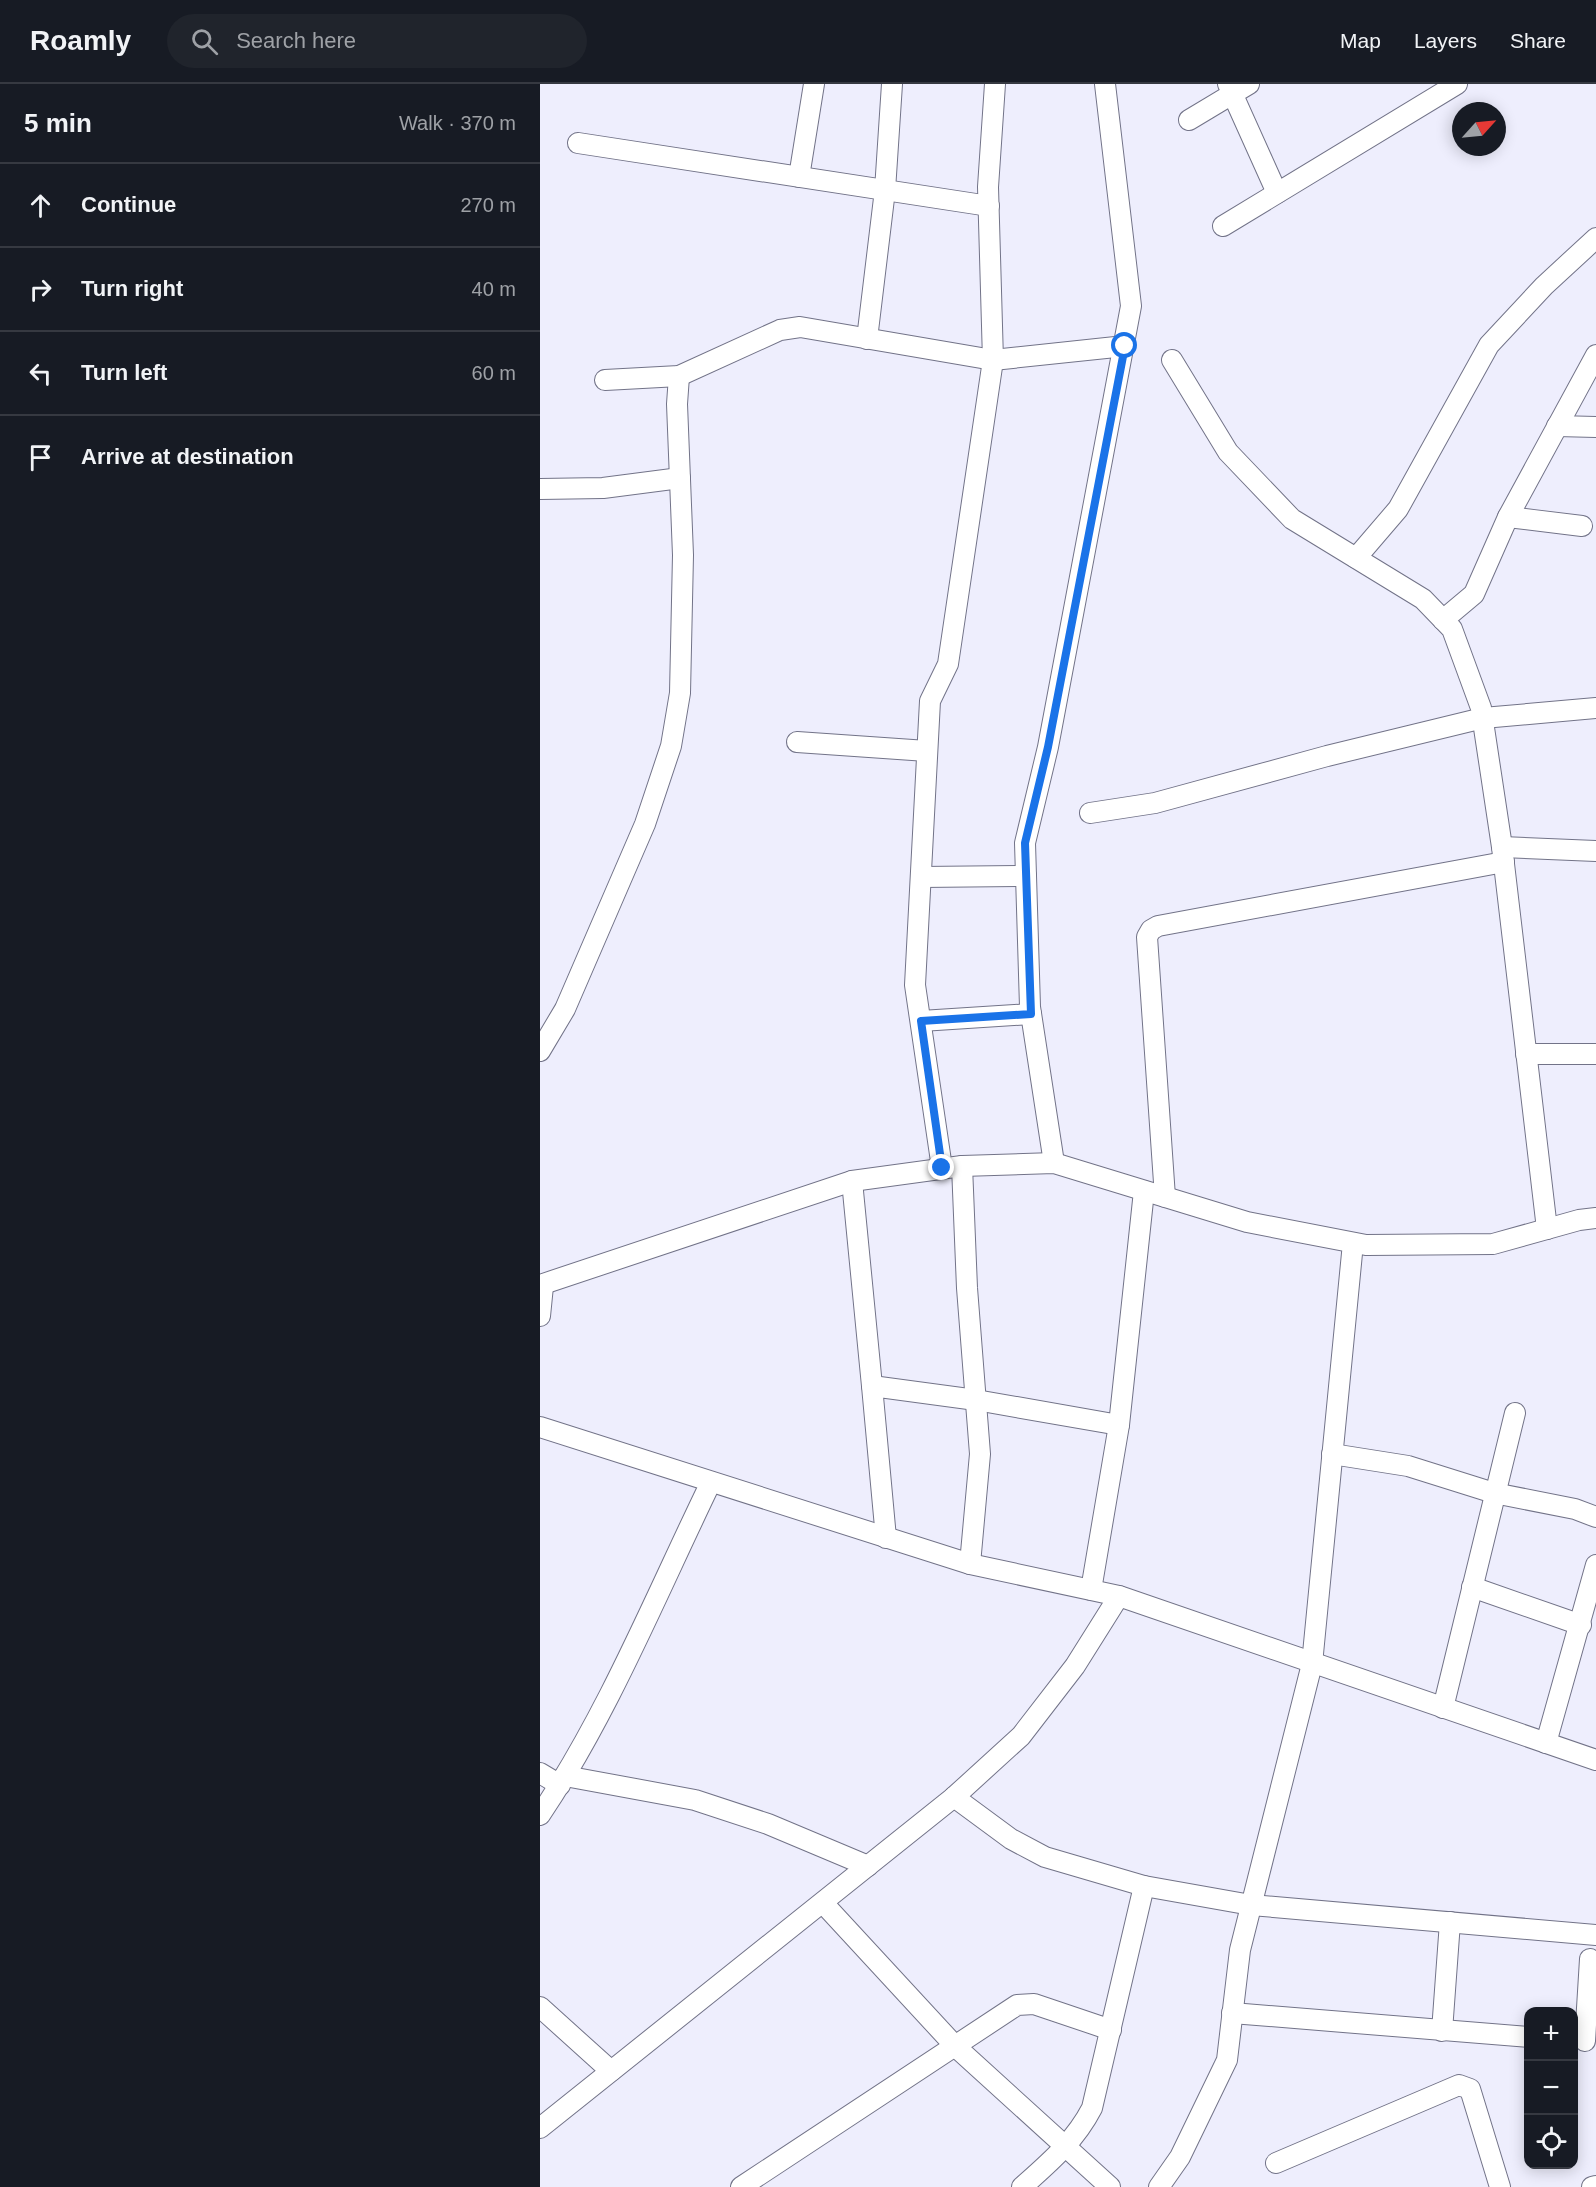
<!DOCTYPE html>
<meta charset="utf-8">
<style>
:root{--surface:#171b24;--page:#20242c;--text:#f1f3f6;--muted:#9ea1a6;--line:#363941}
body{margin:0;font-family:Helvetica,sans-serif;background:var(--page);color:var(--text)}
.controls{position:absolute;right:18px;bottom:18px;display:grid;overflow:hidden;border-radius:12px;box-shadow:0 3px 15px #0003}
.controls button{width:54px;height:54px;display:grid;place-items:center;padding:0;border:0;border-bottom:2px solid var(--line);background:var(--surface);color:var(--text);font:30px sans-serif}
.compass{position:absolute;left:912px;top:18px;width:54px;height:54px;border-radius:50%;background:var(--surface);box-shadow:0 3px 15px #0003;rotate:63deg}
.stop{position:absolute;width:18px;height:18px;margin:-14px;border:4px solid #1a73e8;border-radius:50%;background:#fff}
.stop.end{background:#1a73e8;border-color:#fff;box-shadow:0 2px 6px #0008}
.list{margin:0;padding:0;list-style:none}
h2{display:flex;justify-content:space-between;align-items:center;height:78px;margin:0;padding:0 24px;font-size:26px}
h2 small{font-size:20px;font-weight:400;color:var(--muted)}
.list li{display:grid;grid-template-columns:39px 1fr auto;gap:18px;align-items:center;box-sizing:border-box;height:84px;padding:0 24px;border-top:2px solid var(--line)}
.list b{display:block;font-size:22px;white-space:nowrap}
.list em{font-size:20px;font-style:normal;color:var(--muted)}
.icon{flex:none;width:33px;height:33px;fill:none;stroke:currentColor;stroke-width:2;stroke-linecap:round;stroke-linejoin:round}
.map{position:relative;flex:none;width:1056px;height:2103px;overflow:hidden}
header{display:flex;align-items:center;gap:36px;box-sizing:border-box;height:84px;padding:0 30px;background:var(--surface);border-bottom:2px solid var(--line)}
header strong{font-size:28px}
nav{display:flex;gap:33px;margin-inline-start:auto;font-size:21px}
.search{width:420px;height:54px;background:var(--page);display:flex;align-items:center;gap:15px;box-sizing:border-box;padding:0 21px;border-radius:33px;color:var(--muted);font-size:22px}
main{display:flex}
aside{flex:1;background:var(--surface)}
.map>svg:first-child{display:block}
</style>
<header>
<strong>Roamly</strong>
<div class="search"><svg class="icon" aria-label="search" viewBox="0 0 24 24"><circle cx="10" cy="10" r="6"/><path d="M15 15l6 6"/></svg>Search here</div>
<nav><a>Map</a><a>Layers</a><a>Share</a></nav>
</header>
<main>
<aside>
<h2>5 min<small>Walk · 370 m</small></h2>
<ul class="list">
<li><svg class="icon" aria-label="ahead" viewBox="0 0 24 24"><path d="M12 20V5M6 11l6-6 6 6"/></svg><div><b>Continue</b></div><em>270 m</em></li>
<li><svg class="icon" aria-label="right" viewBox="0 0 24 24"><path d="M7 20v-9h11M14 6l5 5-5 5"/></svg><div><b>Turn right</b></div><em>40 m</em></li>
<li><svg class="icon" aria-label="left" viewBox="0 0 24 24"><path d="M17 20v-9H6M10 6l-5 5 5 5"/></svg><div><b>Turn left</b></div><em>60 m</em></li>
<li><svg class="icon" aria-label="arrive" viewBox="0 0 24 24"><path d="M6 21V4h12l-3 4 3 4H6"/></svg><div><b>Arrive at destination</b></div></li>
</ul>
</aside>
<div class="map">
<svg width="1056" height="2103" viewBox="0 0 1056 2103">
<rect width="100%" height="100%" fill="#eeeefd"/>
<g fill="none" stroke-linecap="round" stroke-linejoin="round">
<defs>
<g id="minor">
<polyline points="688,0 737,109"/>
<polyline points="649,36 709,0"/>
<polyline points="38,59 449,122"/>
<polyline points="259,93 274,0"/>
<polyline points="683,142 917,0"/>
<polyline points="327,255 345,106 352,0"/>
<polyline points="632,276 688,368 752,435 883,515 912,545 941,624 962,763 1007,1145"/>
<polyline points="65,296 139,292 240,246 260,243 453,276 585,262"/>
<polyline points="1017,342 1056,343"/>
<polyline points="0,405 63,404 140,394"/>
<polyline points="968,433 1042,442"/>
<polyline points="816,474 858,425 949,261 1004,202 1056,154"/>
<polyline points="903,536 934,510 968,433 1056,271"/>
<polyline points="257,658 387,667"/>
<polyline points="550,729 615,719 787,672 943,634 1056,624"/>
<polyline points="962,763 1056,767"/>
<polyline points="381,793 486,792"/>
<polyline points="381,937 491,930"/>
<polyline points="0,967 25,925 105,740 131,662 140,609 143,471 137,320 139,292"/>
<polyline points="986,970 1056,970"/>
<polyline points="514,1079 490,923 485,759 508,663 591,222 565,0"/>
<polyline points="422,1082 427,1204 440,1370 430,1480"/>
<polyline points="402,1084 375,901 390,617 408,580 453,276 448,103 455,0"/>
<polyline points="312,1097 332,1302"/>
<polyline points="625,1113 607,853 611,846 618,842 964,778"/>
<polyline points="0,1201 312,1097 422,1082 514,1079 707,1138 826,1161 953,1160 1039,1136 1056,1134"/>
<polyline points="0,1232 3,1202"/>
<polyline points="0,1343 430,1480 579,1512 1056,1676"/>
<polyline points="792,1370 868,1382 954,1409 1035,1425 1056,1433"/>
<polyline points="346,1454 332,1302 436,1316 579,1341"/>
<polyline points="932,1503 1041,1541"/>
<polyline points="551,1506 579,1341 604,1107"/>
<polyline points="903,1624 975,1329"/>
<polyline points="1006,1659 1056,1481"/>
<polyline points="0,1689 20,1701"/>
<polyline points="25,1692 155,1716 228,1740 328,1782"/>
<polyline points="414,1713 471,1755 505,1773 604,1802 711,1821 1056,1851"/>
<path d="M0,1731c69,-103 117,-222 171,-333"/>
<polyline points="283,1819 416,1963 570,2103"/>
<polyline points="0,1923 71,1987"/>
<polyline points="692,1929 988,1953"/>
<polyline points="902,1947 910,1838"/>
<polyline points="1045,1957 1050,1875"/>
<polyline points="0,2044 414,1713 481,1652 535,1582 579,1512"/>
<polyline points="736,2079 919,2001 930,2005 960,2103"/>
<polyline points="201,2103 477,1921 494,1920 571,1946"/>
<path d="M482,2103c27,-24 53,-46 70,-79l52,-222"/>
<polyline points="619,2103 640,2073 687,1976 700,1866 772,1580 813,1159"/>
<polyline points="1052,2103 1056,2102"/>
</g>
</defs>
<use href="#minor" stroke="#727388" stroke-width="22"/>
<use href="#minor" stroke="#fff" stroke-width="20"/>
</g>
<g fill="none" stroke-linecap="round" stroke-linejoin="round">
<polyline stroke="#1a73e8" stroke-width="8" points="402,1084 381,937 491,930 485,759 508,663 585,262"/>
</g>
</svg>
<div class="controls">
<button>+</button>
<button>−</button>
<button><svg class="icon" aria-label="locate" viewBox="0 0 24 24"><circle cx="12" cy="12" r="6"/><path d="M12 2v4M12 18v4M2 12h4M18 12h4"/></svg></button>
</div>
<svg class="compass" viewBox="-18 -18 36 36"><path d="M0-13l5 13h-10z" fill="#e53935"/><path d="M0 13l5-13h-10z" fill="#9ea1a6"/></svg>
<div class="stop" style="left:585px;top:262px"></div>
<div class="stop end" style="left:402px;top:1084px"></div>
</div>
</main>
